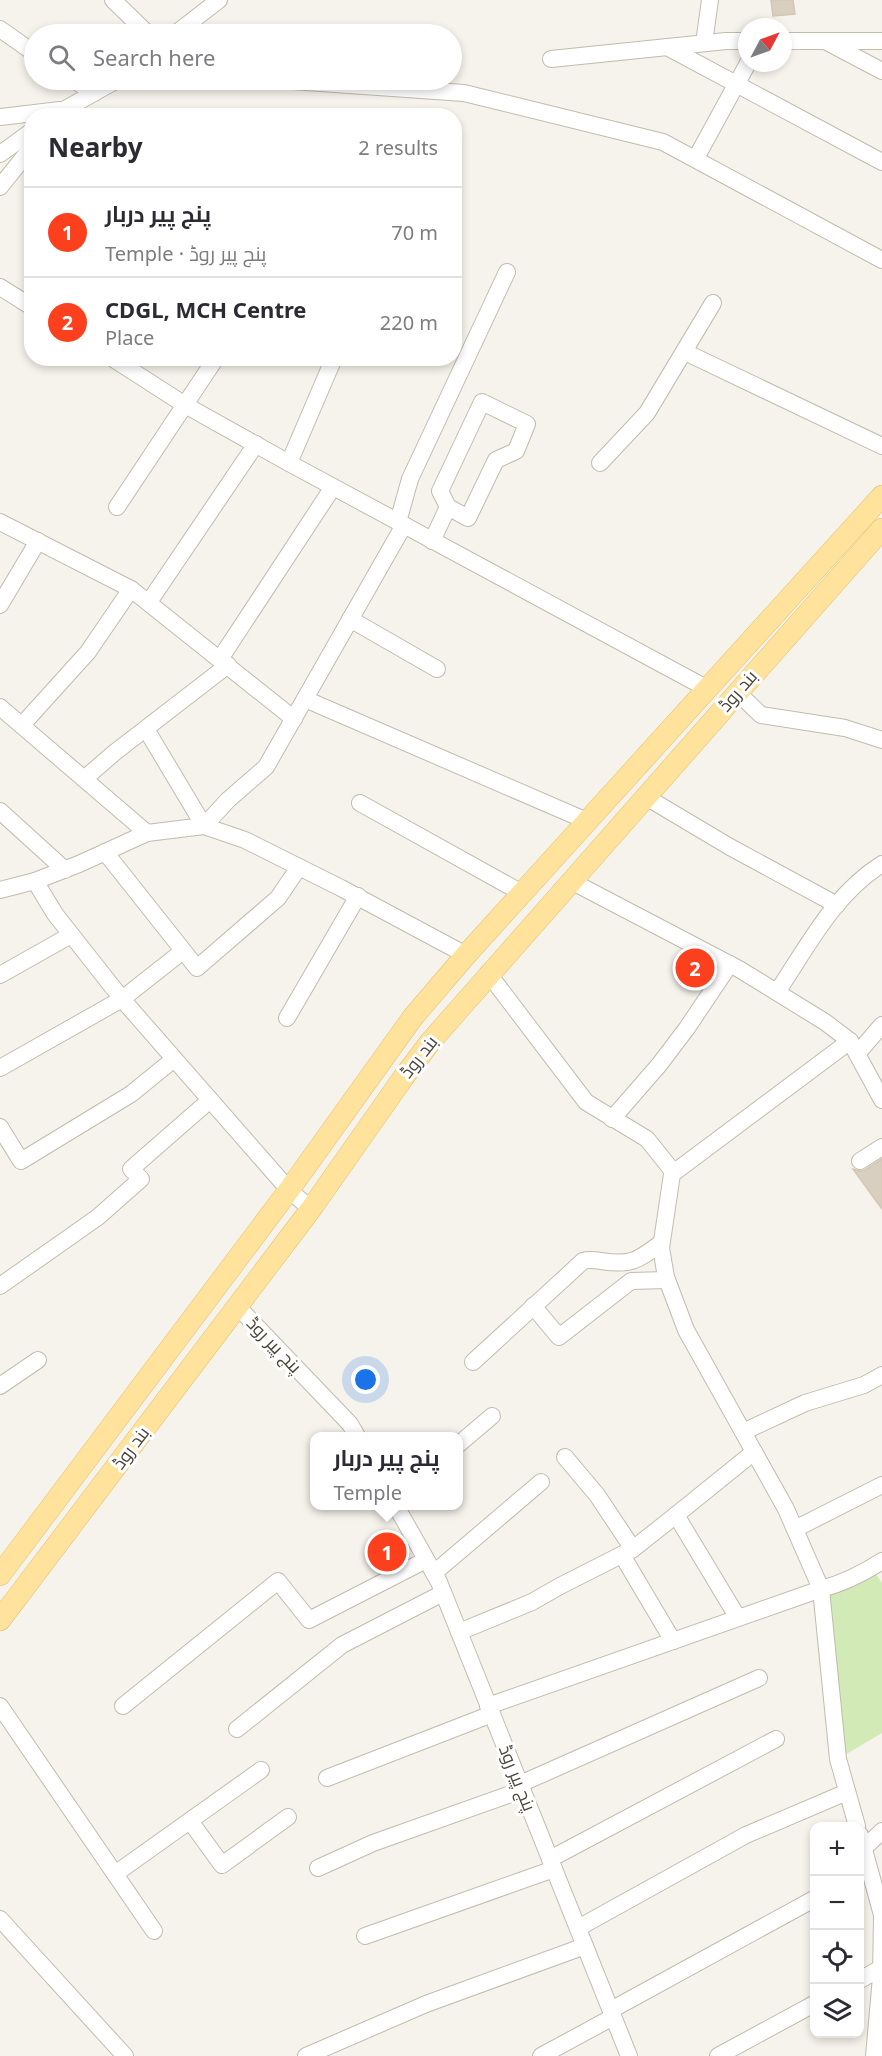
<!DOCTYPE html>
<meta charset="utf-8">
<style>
:root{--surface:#fff;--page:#f7f7f7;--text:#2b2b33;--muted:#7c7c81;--line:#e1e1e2;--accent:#fc3f1d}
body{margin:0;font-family:"Noto Sans",Cairo,sans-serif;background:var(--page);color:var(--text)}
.controls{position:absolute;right:18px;bottom:18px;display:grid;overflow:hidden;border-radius:12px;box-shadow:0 3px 9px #0003}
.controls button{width:54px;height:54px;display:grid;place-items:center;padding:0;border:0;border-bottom:2px solid var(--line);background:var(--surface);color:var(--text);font:30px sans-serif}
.compass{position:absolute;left:738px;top:18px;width:54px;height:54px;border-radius:50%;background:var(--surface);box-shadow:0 3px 9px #0003;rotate:49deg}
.you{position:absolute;left:366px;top:1380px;width:21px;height:21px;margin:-15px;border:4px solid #fff;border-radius:50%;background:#1a73e8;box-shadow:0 0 0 9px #1a73e833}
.badge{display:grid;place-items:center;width:39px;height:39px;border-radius:50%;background:var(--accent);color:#fff;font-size:20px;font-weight:700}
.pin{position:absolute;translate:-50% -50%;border:3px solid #fff;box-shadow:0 2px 6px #0006}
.popup{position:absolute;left:310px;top:1432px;width:153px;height:78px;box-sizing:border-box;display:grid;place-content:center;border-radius:12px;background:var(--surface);filter:drop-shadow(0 2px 4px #0005);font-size:20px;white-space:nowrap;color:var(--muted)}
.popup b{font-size:22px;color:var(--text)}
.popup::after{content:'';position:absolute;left:50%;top:100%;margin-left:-12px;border:12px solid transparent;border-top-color:var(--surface)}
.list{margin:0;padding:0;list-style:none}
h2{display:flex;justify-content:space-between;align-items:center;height:78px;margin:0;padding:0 24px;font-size:26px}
h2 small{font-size:20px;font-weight:400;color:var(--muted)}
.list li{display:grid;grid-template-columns:39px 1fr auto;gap:18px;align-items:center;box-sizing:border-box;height:90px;padding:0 24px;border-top:2px solid var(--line)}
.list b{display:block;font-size:22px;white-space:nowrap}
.list p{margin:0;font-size:20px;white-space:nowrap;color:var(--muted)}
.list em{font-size:20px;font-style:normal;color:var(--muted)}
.icon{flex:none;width:33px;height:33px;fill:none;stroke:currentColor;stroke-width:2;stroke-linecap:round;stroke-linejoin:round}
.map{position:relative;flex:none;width:882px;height:2056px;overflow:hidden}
.search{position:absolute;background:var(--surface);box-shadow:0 3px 9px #0003;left:24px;top:24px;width:438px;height:66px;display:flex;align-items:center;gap:15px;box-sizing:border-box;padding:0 21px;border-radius:33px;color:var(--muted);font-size:22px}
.panel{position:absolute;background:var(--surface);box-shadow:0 3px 9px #0003;left:24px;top:108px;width:438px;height:258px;border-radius:24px}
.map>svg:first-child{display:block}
</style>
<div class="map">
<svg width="882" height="2056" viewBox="0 0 882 2056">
<rect width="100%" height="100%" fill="#f6f3ec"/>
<polygon fill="#d2eab5" points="872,1568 882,1583 882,1733 838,1759 821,1589"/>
<g fill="#d8cfc1" stroke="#d3c7b4" stroke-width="1.5">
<polygon points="771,0 793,0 795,14 773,16"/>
<polygon points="689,955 709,965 700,984 678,975"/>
<polygon points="882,1159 882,1209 853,1169 860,1171 865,1170"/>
</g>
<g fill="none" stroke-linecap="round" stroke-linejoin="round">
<defs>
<g id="minor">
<polyline points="113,0 148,34"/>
<polyline points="0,29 34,53"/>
<polyline points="175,34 219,0"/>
<polyline points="783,41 882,41"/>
<polyline points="827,42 882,71"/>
<polyline points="704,43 710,0"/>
<polyline points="667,47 882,162"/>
<polyline points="551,59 726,41 747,41"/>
<polyline points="74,80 94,93"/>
<polyline points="278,80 464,93 663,142 882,260"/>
<polyline points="53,116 117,80"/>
<polyline points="0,117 60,110"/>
<polyline points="0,154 32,131"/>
<polyline points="696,158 748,63"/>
<polyline points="0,187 32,147"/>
<polyline points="0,287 32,307"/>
<polyline points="685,352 882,446"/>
<polyline points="112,358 185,405 289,463 706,688"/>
<polyline points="289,463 334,358"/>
<polyline points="600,463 647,413 713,303"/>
<polyline points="117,507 216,358"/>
<polyline points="0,522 131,589 294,719"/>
<polyline points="398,522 410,479 507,272"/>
<polyline points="432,541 448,507 440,491 482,402 527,424 516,451 496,460 468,518 448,507"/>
<polyline points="149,602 256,444"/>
<polyline points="0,605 38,541"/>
<polyline points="350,619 437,669"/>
<polyline points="220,659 333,487"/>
<polyline points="737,692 761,715 845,728 882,740"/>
<polyline points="305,699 587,821"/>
<polyline points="0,707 147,833"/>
<polyline points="22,725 88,652 131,589"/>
<polyline points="146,729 204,826 228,800 266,767 404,525"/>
<polyline points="84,779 114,753 228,665"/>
<polyline points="646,797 730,847 837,905"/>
<polyline points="360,803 522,893"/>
<polyline points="0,811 65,870"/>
<polyline points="105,852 197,968 278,898 299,867"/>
<polyline points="35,881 55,914 122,999 289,1190 311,1209"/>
<polyline points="571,881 739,969 825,1022 850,1041 882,1100"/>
<polyline points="0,890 35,881 79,864 147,833 204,826 245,840 341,888 466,955"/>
<polyline points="488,973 586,1102 647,1139 671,1169 672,1174 661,1248 666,1277 686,1330 786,1509 821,1589 838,1759 857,1826"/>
<polyline points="0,975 71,935"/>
<path d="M777,992c31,-46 57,-98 105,-128"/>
<polyline points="287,1018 358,896"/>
<polyline points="857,1054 882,1025"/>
<polyline points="0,1068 122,999 183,951"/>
<polyline points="612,1119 659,1065 687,1028 730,964"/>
<polyline points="0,1127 21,1161 131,1094 174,1059"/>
<polyline points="860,1161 882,1147"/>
<polyline points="672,1174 850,1041"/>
<polyline points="0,1286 98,1217 141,1179 131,1169 210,1100"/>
<polyline points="533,1306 559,1337 631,1281 667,1280"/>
<polyline points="238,1307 350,1424 357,1436"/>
<path d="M473,1362l110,-101c7,-2 11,-1 18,0 31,5 37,-1 60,-18"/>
<polyline points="0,1386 38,1360"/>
<polyline points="743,1432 805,1403 864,1385 882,1375"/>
<polyline points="459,1444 492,1416"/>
<polyline points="565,1457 597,1495 633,1549"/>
<polyline points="396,1506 439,1582 629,2056"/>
<polyline points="676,1515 754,1452"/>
<polyline points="795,1529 882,1485"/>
<polyline points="622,1555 673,1641"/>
<polyline points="434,1573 541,1482"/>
<polyline points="459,1632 532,1602 560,1586 633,1549 676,1515 738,1618"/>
<polyline points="0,1706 154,1931"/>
<polyline points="123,1706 278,1581 309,1620 426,1560"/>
<path d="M488,1706l333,-117c23,-6 41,-15 61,-28"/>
<polyline points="237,1729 342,1645 443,1593"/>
<polyline points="327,1778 492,1714"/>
<polyline points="520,1784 759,1678"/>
<polyline points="190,1821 222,1865 288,1817"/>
<polyline points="860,1835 882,1915 881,1977 874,2056"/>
<polyline points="863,1849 882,1831"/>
<polyline points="550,1859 776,1739"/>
<polyline points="318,1868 373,1843 522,1790"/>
<polyline points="115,1874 261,1770"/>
<polyline points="0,1919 125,2056"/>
<polyline points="578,1928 746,1835 847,1792"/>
<polyline points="365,1936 554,1869"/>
<polyline points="860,1980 881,1968"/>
<polyline points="611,2010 814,1899"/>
<polyline points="306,2056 426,2004 585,1946"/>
<polyline points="541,2056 613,2017"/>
<polyline points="718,2056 814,2004"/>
</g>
<g id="major">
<polyline points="0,1575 289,1190 413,1017 466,955 882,496"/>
<polyline points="0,1620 311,1209 403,1078 431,1041 882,529"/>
</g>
</defs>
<use href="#minor" stroke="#c2bbae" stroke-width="18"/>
<use href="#major" stroke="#e6c16a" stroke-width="22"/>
<use href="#minor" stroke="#fff" stroke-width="16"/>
<use href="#major" stroke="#ffe39c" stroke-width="21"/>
</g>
<g text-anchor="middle" stroke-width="6" stroke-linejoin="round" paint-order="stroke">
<g font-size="18" fill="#4b4439" stroke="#fff">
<text transform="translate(738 691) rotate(-49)" y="6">بند روڈ</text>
<text transform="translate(419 1057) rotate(-52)" y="6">بند روڈ</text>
<text transform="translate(274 1345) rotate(46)" y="6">پنج پیر روڈ</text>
<text transform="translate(131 1448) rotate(-53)" y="6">بند روڈ</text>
<text transform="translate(517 1778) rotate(68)" y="6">پنج پیر روڈ</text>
</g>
</g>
</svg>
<div class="controls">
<button>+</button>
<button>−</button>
<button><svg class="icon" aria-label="locate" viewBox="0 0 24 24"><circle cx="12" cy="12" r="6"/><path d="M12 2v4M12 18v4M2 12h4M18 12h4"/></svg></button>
<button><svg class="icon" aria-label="layers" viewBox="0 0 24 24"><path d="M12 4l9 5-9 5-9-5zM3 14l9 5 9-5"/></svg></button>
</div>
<svg class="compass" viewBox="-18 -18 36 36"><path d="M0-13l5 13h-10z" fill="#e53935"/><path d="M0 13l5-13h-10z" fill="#7c7c81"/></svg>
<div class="you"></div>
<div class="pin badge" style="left:387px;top:1552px">1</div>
<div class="popup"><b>پنج پیر دربار</b>Temple</div>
<div class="pin badge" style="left:695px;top:968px">2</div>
<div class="search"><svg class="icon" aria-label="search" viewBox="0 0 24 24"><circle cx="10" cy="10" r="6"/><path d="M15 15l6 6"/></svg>Search here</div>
<section class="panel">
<h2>Nearby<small>2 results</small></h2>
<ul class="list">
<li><span class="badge">1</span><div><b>پنج پیر دربار</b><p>Temple · پنج پیر روڈ</p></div><em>70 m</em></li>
<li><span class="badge">2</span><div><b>CDGL, MCH Centre</b><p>Place</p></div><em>220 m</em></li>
</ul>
</section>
</div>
